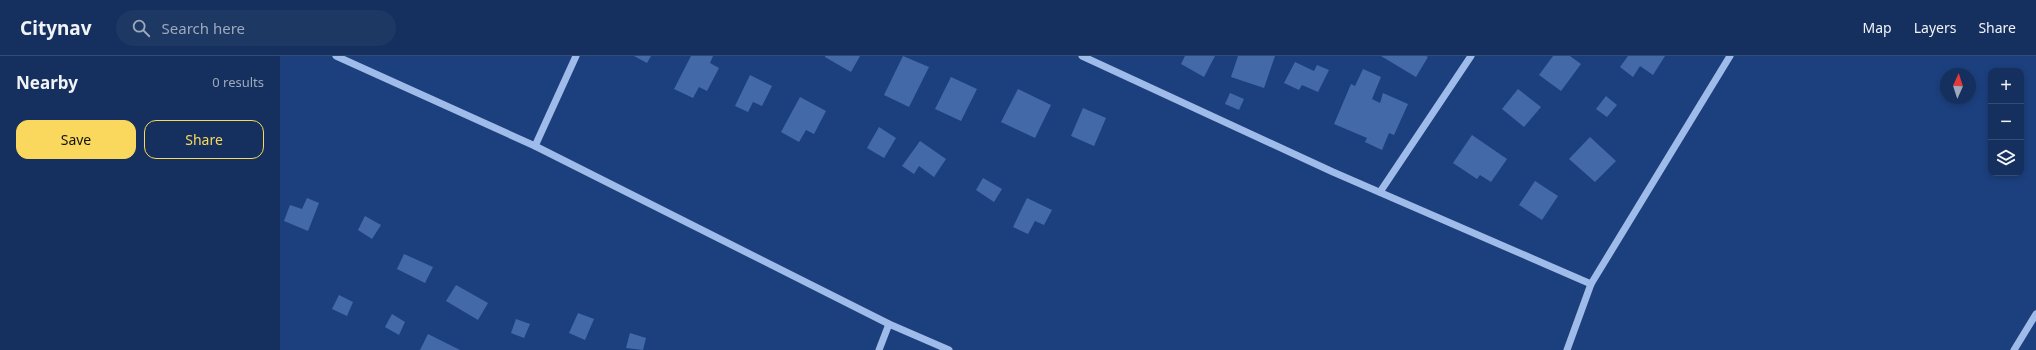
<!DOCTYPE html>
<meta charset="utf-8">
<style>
:root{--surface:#15305e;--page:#1e3864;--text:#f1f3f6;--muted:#9da9bc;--line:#344b73;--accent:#f9d85d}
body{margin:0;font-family:"Noto Sans",sans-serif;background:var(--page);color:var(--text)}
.controls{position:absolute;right:12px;top:12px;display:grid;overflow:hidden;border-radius:8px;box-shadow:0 2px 6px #0003}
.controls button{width:36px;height:36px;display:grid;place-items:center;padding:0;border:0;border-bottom:1px solid var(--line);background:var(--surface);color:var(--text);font:20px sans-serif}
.compass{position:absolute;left:1660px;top:12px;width:36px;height:36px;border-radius:50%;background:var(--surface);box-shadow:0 2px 6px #0003;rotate:3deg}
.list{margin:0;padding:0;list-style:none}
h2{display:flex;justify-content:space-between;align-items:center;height:52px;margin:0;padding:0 16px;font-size:17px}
h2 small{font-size:13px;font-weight:400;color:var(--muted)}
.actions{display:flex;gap:8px;padding:12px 16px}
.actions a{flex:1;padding:9px 0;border:1px solid var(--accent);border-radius:12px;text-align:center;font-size:14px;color:var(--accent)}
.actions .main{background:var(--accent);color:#111}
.icon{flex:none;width:22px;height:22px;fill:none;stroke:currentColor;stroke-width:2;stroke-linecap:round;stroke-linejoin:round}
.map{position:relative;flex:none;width:1756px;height:294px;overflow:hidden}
header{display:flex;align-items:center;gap:24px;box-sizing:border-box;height:56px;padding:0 20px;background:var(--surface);border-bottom:1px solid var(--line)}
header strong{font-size:19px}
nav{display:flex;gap:22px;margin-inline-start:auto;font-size:14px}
.search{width:280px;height:36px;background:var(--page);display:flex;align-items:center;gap:10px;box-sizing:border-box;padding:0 14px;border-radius:22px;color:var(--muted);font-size:15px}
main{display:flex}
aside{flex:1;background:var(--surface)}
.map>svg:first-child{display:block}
</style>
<header>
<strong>Citynav</strong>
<div class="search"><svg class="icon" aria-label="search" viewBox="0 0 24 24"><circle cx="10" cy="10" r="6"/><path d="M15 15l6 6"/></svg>Search here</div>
<nav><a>Map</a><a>Layers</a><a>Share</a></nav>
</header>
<main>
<aside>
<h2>Nearby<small>0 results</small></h2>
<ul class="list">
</ul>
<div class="actions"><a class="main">Save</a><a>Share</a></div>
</aside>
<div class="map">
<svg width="1756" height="294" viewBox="0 0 1756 294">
<rect width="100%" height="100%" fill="#1c407e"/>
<g fill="#4469a8">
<polygon points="354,0 371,0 367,7"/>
<polygon points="411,0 433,0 430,7 439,12 427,35 419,31 413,42 394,33"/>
<polygon points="545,0 580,0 571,16 545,1"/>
<polygon points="623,0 649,11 629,51 604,39"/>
<polygon points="905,0 935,0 924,21 901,8"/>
<polygon points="958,0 995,0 984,32 951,21"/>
<polygon points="1101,0 1146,0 1148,1 1136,21"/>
<polygon points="1273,0 1290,0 1301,8 1281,35 1259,19"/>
<polygon points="1348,0 1385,0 1373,19 1360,10 1353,21 1340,11"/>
<polygon points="1015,6 1034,15 1037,9 1049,14 1038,36 1022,29 1019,34 1004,27"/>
<polygon points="1083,13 1101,21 1092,43 1100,47 1103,37 1128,48 1114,79 1109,77 1102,94 1085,86 1087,82 1054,68 1071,28 1075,30"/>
<polygon points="470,19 492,30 482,50 473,46 468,56 455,50"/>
<polygon points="671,21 697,33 681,65 655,53"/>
<polygon points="738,33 771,49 755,82 721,66"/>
<polygon points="1238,33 1261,51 1244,71 1222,53"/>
<polygon points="950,37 964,43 959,54 945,48"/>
<polygon points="1326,40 1337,49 1327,61 1316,53"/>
<polygon points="520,41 546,55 534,78 526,74 519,86 501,76"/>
<polygon points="803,52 826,62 814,90 791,80"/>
<polygon points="599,71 616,82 604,102 587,92"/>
<polygon points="1192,79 1227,103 1211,126 1200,119 1197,123 1173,107"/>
<polygon points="1310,81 1336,105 1315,126 1289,103"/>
<polygon points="640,85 666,103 654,121 639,110 634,118 622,110"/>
<polygon points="703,122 722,133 714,146 696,134"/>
<polygon points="1255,125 1278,140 1262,164 1239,149"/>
<polygon points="27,142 39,147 28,175 4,165 10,149 22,153"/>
<polygon points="747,142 772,154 764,169 755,165 748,178 733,171"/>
<polygon points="85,160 101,169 92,183 78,174"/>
<polygon points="124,198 153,211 145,227 117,213"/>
<polygon points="176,229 208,247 198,264 166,245"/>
<polygon points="59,239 73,246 67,260 52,253"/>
<polygon points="298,257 314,263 305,284 289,277"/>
<polygon points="112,258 125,266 119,279 105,271"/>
<polygon points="236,263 250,268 244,282 231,277"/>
<polygon points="350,277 366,282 363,294 346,292"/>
<polygon points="148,278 180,294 140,294"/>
</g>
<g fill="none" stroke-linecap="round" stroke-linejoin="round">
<g stroke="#9fbbe9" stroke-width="7">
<polyline points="56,0 255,90 609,268 669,294"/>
<polyline points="802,0 1053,116 1311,228"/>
<polyline points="255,90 296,0"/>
<polyline points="1100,136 1191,0"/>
<polyline points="599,294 609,268"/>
<polyline points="1287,294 1311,228 1450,0"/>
<polyline points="1734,294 1756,258"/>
</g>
</g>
</svg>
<div class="controls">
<button>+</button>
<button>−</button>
<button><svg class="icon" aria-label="layers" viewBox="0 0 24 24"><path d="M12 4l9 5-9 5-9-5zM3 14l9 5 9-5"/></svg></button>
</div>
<svg class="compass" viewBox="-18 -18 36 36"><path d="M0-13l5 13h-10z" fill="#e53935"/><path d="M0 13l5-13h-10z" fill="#9da9bc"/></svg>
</div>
</main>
